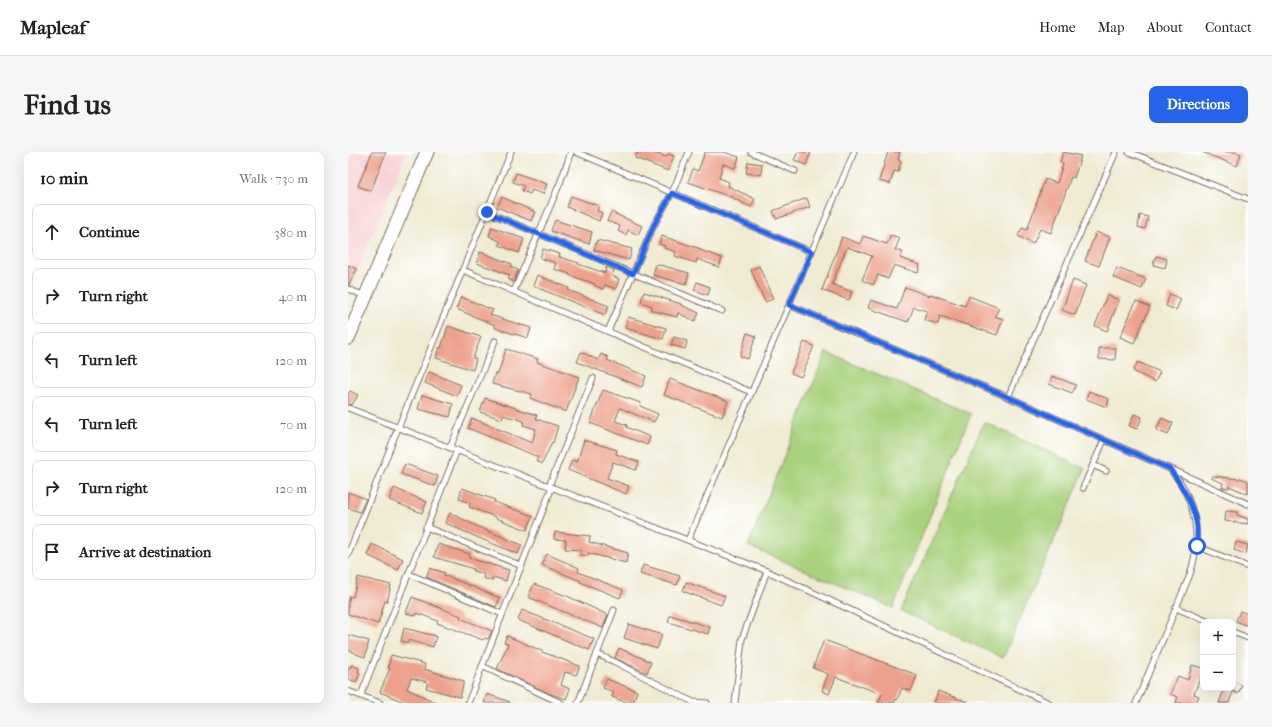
<!DOCTYPE html>
<meta charset="utf-8">
<style>
:root{--surface:#fff;--page:#f6f6f6;--text:#202124;--muted:#757577;--line:#e0e0e0;--accent:#2563eb}
body{margin:0;font-family:"IM FELL French Canon",serif;background:var(--page);color:var(--text)}
.controls{position:absolute;right:12px;bottom:12px;display:grid;overflow:hidden;border-radius:8px;box-shadow:0 4px 16px #0002}
.controls button{width:36px;height:36px;display:grid;place-items:center;padding:0;border:0;border-bottom:1px solid var(--line);background:var(--surface);color:var(--text);font:20px sans-serif}
.stop{position:absolute;width:12px;height:12px;margin:-9px;border:3px solid #2563eb;border-radius:50%;background:#fff}
.stop.end{background:#2563eb;border-color:#fff;box-shadow:0 1px 4px #0008}
.list{margin:0;padding:0;list-style:none}
h2{display:flex;justify-content:space-between;align-items:center;height:52px;margin:0;padding:0 16px;font-size:17px}
h2 small{font-size:13px;font-weight:400;color:var(--muted)}
.list li{display:grid;grid-template-columns:26px 1fr auto;gap:12px;align-items:center;box-sizing:border-box;height:56px;margin:0 8px 8px;padding:0 8px;border:1px solid var(--line);border-radius:8px}
.list b{display:block;font-size:15px;white-space:nowrap}
.list em{font-size:13px;font-style:normal;color:var(--muted)}
.icon{flex:none;width:22px;height:22px;fill:none;stroke:currentColor;stroke-width:2;stroke-linecap:round;stroke-linejoin:round}
.map{position:relative;flex:none;width:900px;height:551px;overflow:hidden;border-radius:8px}
header{display:flex;align-items:center;gap:24px;box-sizing:border-box;height:56px;padding:0 20px;background:var(--surface);border-bottom:1px solid var(--line)}
header strong{font-size:19px}
nav{display:flex;gap:22px;margin-inline-start:auto;font-size:14px}
.intro{display:flex;align-items:center;justify-content:space-between;box-sizing:border-box;height:96px;padding:0 24px}
h1{margin:0;font-size:28px}
.button{padding:10px 18px;border-radius:8px;background:var(--accent);color:#fff;font-size:14px;font-weight:700}
main{display:flex;gap:24px;padding:0 24px}
aside{flex:1;background:var(--surface);border-radius:8px;box-shadow:0 4px 16px #0002}
.map>svg:first-child{display:block}
</style>
<header>
<strong>Mapleaf</strong>
<nav><a>Home</a><a>Map</a><a>About</a><a>Contact</a></nav>
</header>
<div class="intro"><h1>Find us</h1><a class="button">Directions</a></div>
<main>
<aside>
<h2>10 min<small>Walk · 730 m</small></h2>
<ul class="list">
<li><svg class="icon" aria-label="ahead" viewBox="0 0 24 24"><path d="M12 20V5M6 11l6-6 6 6"/></svg><div><b>Continue</b></div><em>380 m</em></li>
<li><svg class="icon" aria-label="right" viewBox="0 0 24 24"><path d="M7 20v-9h11M14 6l5 5-5 5"/></svg><div><b>Turn right</b></div><em>40 m</em></li>
<li><svg class="icon" aria-label="left" viewBox="0 0 24 24"><path d="M17 20v-9H6M10 6l-5 5 5 5"/></svg><div><b>Turn left</b></div><em>120 m</em></li>
<li><svg class="icon" aria-label="left" viewBox="0 0 24 24"><path d="M17 20v-9H6M10 6l-5 5 5 5"/></svg><div><b>Turn left</b></div><em>70 m</em></li>
<li><svg class="icon" aria-label="right" viewBox="0 0 24 24"><path d="M7 20v-9h11M14 6l5 5-5 5"/></svg><div><b>Turn right</b></div><em>120 m</em></li>
<li><svg class="icon" aria-label="arrive" viewBox="0 0 24 24"><path d="M6 21V4h12l-3 4 3 4H6"/></svg><div><b>Arrive at destination</b></div></li>
</ul>
</aside>
<div class="map">
<svg width="900" height="551" viewBox="0 0 900 551">
<rect width="100%" height="100%" fill="#fff"/>
<filter id="ink" filterUnits="userSpaceOnUse"><feTurbulence type="fractalNoise" baseFrequency=".025" numOctaves="2"/><feDisplacementMap in="SourceGraphic" scale="8" xChannelSelector="R" yChannelSelector="G"/><feConvolveMatrix kernelMatrix="1 2 1 2 8 2 1 2 1" color-interpolation-filters="sRGB"/></filter>
<filter id="wash" filterUnits="userSpaceOnUse"><feTurbulence type="fractalNoise" baseFrequency=".012" numOctaves="4" result="noise"/><feDisplacementMap in="SourceGraphic" scale="16" xChannelSelector="R" yChannelSelector="G"/><feGaussianBlur stdDeviation="0.9" result="paint"/><feColorMatrix in="noise" values="0 0 0 0 0 0 0 0 0 0 0 0 0 0 0 0 0 1.4 0 .05"/><feComposite in="paint" operator="in"/></filter>
<g filter="url(#wash)">
<rect width="100%" height="100%" fill="#efebd3"/>
<polygon fill="#f7cfd2" points="0,0 59,0 0,141"/>
<g fill="#a8d27d" stroke="#727e4e">
<polygon points="478,200 623,262 545,456 400,394"/>
<polygon points="636,270 737,317 655,506 553,459"/>
</g>
<g id="blocks">
<g fill="#eda18c">
<polygon points="24,0 38,0 23,39 10,34"/>
<polygon points="290,0 305,0 318,5 320,2 326,4 320,19 287,6"/>
<polygon points="357,0 376,0 391,5 387,16 375,12 371,26 381,30 380,34 407,47 403,55 386,47 386,46 340,30 345,17 350,19"/>
<polygon points="450,0 463,0 458,13 446,8"/>
<polygon points="540,0 552,0 550,8 553,9 550,20 546,19 542,32 531,29"/>
<polygon points="715,0 733,4 726,26 723,25 703,81 692,77 685,92 670,84 674,76 679,78 697,27 709,31 715,12 712,11"/>
<polygon points="854,0 887,0 893,2 889,14"/>
<polygon points="400,10 414,12 413,23 398,21"/>
<polygon points="168,21 199,32 195,42 184,38 182,42 174,39 176,34 165,30"/>
<polygon points="223,44 251,54 249,59 254,61 251,69 219,55"/>
<polygon points="154,45 187,60 183,69 149,55"/>
<polygon points="459,46 462,55 428,67 425,59"/>
<polygon points="263,60 294,74 290,83 280,78 278,83 270,79 272,74 259,69"/>
<polygon points="792,63 800,65 797,77 790,75"/>
<polygon points="207,68 244,80 241,92 203,79"/>
<polygon points="144,75 176,87 171,101 151,93 152,89 141,84"/>
<polygon points="748,80 762,85 751,114 737,109"/>
<polygon points="543,83 552,86 547,98 555,100 552,106 572,113 570,121 546,113 540,127 530,123 525,133 514,128 524,104 499,95 484,132 504,140 501,148 474,138 494,85 512,92 515,84 539,92"/>
<polygon points="314,84 353,97 352,98 374,106 371,115 349,107 348,111 327,104 328,100 316,96 317,94 311,92"/>
<polygon points="249,88 284,97 281,108 246,98"/>
<polygon points="195,97 212,102 211,105 231,111 230,112 257,121 258,115 266,118 264,124 271,127 268,137 257,133 255,137 246,133 247,132 221,123 222,122 206,117 208,111 192,106"/>
<polygon points="132,100 164,112 163,115 170,118 166,130 160,127 162,123 129,111"/>
<polygon points="808,104 819,107 817,116 805,113"/>
<polygon points="308,112 341,121 338,132 305,123"/>
<polygon points="0,113 9,117 1,133 0,133"/>
<polygon points="411,114 425,147 417,150 403,118"/>
<polygon points="769,116 798,127 794,137 765,125"/>
<polygon points="189,123 221,136 220,138 261,154 257,163 185,134"/>
<polygon points="725,128 738,133 727,163 714,158"/>
<polygon points="349,130 362,135 360,143 346,138"/>
<polygon points="557,135 581,144 582,142 617,154 621,144 651,156 647,164 655,167 649,183 592,164 590,172 576,168 579,159 566,155 560,170 520,156 523,148 549,157"/>
<polygon points="296,140 333,152 333,153 351,161 347,169 330,161 329,165 303,158 304,154 293,150"/>
<polygon points="822,142 833,147 828,158 818,154"/>
<polygon points="759,143 771,148 759,179 747,174"/>
<polygon points="113,145 145,158 142,163 183,176 180,186 147,176 147,173 108,157"/>
<polygon points="788,149 802,155 786,191 772,185"/>
<polygon points="280,165 318,176 315,187 277,176"/>
<polygon points="100,174 133,185 125,206 128,207 125,218 88,206 91,196 93,196"/>
<polygon points="399,181 408,184 400,207 392,204"/>
<polygon points="326,185 339,189 337,197 323,193"/>
<polygon points="456,190 466,194 453,225 443,221"/>
<polygon points="751,196 768,196 767,208 751,207"/>
<polygon points="158,197 190,207 189,210 231,225 218,260 182,246 184,242 144,232 147,221 150,222"/>
<polygon points="233,200 250,208 253,202 260,205 259,208 298,224 294,235 229,210"/>
<polygon points="790,210 812,220 807,230 785,219"/>
<polygon points="81,220 113,233 109,244 77,231"/>
<polygon points="704,224 728,233 724,241 701,232"/>
<polygon points="322,227 380,249 374,265 316,243"/>
<polygon points="255,238 293,251 292,254 310,262 306,270 272,256 267,269 279,273 278,275 302,285 299,293 242,271"/>
<polygon points="2,239 10,243 4,253 0,252 0,243"/>
<polygon points="741,239 761,247 759,255 738,247"/>
<polygon points="74,243 105,252 102,265 70,257"/>
<polygon points="137,246 189,263 188,267 210,274 205,291 204,290 194,312 188,309 190,305 120,276 124,266 184,291 188,277 175,273 176,269 155,263 154,267 132,260"/>
<polygon points="786,262 794,265 789,277 781,274"/>
<polygon points="814,266 825,271 820,283 808,278"/>
<polygon points="236,288 269,298 268,302 291,310 288,318 265,310 259,326 281,334 278,342 220,318 224,308 229,310"/>
<polygon points="57,312 90,324 87,334 53,322"/>
<polygon points="864,324 891,327 892,326 900,329 900,342 881,334 881,336 874,336 875,331 863,326"/>
<polygon points="46,336 79,350 74,361 41,348"/>
<polygon points="114,336 147,348 146,350 185,364 179,378 148,366 148,365 121,355 122,351 111,347"/>
<polygon points="0,340 18,347 12,360 0,356"/>
<polygon points="878,359 889,360 889,363 900,367 900,372 877,369"/>
<polygon points="102,361 135,377 174,393 170,402 131,386 97,371"/>
<polygon points="207,380 242,384 241,390 280,401 278,411 240,401 240,404 233,403 233,398 217,397 218,388 206,387"/>
<polygon points="888,390 900,393 898,402 886,398"/>
<polygon points="24,392 55,407 50,418 19,403"/>
<polygon points="90,392 122,402 121,406 161,418 158,429 145,425 144,429 135,426 136,422 125,419 126,417 86,405"/>
<polygon points="199,402 231,416 230,420 275,438 272,446 232,430 233,429 194,413"/>
<polygon points="295,413 332,424 329,433 292,422"/>
<polygon points="82,416 97,421 96,423 152,446 148,455 78,425"/>
<polygon points="10,425 43,433 39,450 37,449 30,472 0,462 0,451 2,444 5,445"/>
<polygon points="338,430 377,444 373,453 335,439"/>
<polygon points="186,432 219,444 260,463 255,476 180,445"/>
<polygon points="64,445 113,464 112,466 144,479 140,487 137,486 135,488 89,471 90,469 69,461 68,464 58,461"/>
<polygon points="174,458 246,487 241,498 170,468"/>
<polygon points="892,459 900,462 900,474 888,469"/>
<polygon points="322,463 362,475 360,482 320,470"/>
<polygon points="281,472 314,483 309,497 276,486"/>
<polygon points="56,476 88,484 85,495 60,488 60,491 53,489"/>
<polygon points="0,483 21,489 17,505 8,502 8,501 0,498"/>
<polygon points="159,484 194,499 194,500 232,514 228,523 217,520 213,533 222,537 218,547 200,541 149,517 160,492 156,490"/>
<polygon points="476,488 569,523 563,539 554,536 549,548 548,547 546,551 530,551 534,542 488,525 481,542 474,539 480,522 465,516"/>
<polygon points="271,496 303,510 299,521 267,506"/>
<polygon points="43,503 77,512 76,517 116,529 112,545 78,536 80,530 63,526 59,537 89,551 58,551 32,540 42,516 40,516"/>
<polygon points="3,513 11,516 10,520 12,521 8,530 0,527 0,515 2,516"/>
<polygon points="844,513 855,516 855,527 852,526 846,542 851,544 848,551 828,551 830,545 822,542 830,524 840,528"/>
<polygon points="259,527 289,539 285,551 280,551 264,545 266,540 255,536"/>
<polygon points="885,529 894,533 890,542 885,539 881,551 871,551 876,538 878,539 879,536 885,536"/>
<polygon points="590,539 619,550 619,551 586,551"/>
<polygon points="139,542 162,550 161,551 136,551"/>
</g>
</g>
</g>
<g filter="url(#ink)">
<use href="#blocks" fill-opacity="0" stroke="#7a6e5d" stroke-width="1"/>
<g fill="none" stroke-linecap="round" stroke-linejoin="round">
<defs>
<g id="service">
<polyline points="228,0 464,100"/>
<polyline points="403,0 447,19"/>
<polyline points="781,0 900,47"/>
<polyline points="139,60 374,159"/>
<polyline points="115,118 403,240"/>
<polyline points="0,137 17,144"/>
<polyline points="166,139 212,31 223,0"/>
<polyline points="441,153 506,0"/>
<polyline points="260,179 306,73 324,41 341,0"/>
<polyline points="660,245 768,0"/>
<polyline points="0,256 419,419 701,551"/>
<polyline points="102,296 147,189"/>
<polyline points="745,313 758,319"/>
<polyline points="823,317 900,352"/>
<polyline points="201,334 245,226"/>
<polyline points="735,336 756,288"/>
<polyline points="78,375 174,414"/>
<path d="M340,388l101,-235 219,92 162,72c5,7 11,13 14,20 15,30 16,58 5,88l-53,126"/>
<polyline points="849,394 900,415"/>
<polyline points="0,403 50,276 163,0"/>
<polyline points="61,422 154,462"/>
<polyline points="828,456 861,470"/>
<polyline points="885,480 900,486"/>
<polyline points="249,502 267,510 345,550 359,551"/>
<polyline points="134,514 213,551"/>
<polyline points="0,539 32,551"/>
<polyline points="13,543 109,298"/>
<polyline points="120,551 204,335"/>
<polyline points="230,551 266,458"/>
<polyline points="387,551 394,487 419,419"/>
</g>
<polyline id="tertiary" points="0,186 79,0"/>
</defs>
<use href="#service" stroke="#7a6e5d" stroke-width="7"/>
<use href="#tertiary" stroke="#7a6e5d" stroke-width="15"/>
<use href="#service" stroke="#fff" stroke-width="5"/>
<use href="#tertiary" stroke="#fff" stroke-width="13"/>
</g>
</g>
<g fill="none" stroke-linecap="round" stroke-linejoin="round" filter="url(#ink)">
<path stroke="#2563eb" stroke-width="5" d="M139,60l146,62 21,-49 18,-32 140,59 -23,53 219,92 162,72c12,17 24,36 27,58 0,6 0,13 0,19"/>
</g>
</svg>
<div class="controls">
<button>+</button>
<button>−</button>
</div>
<div class="stop" style="left:849px;top:394px"></div>
<div class="stop end" style="left:139px;top:60px"></div>
</div>
</main>
